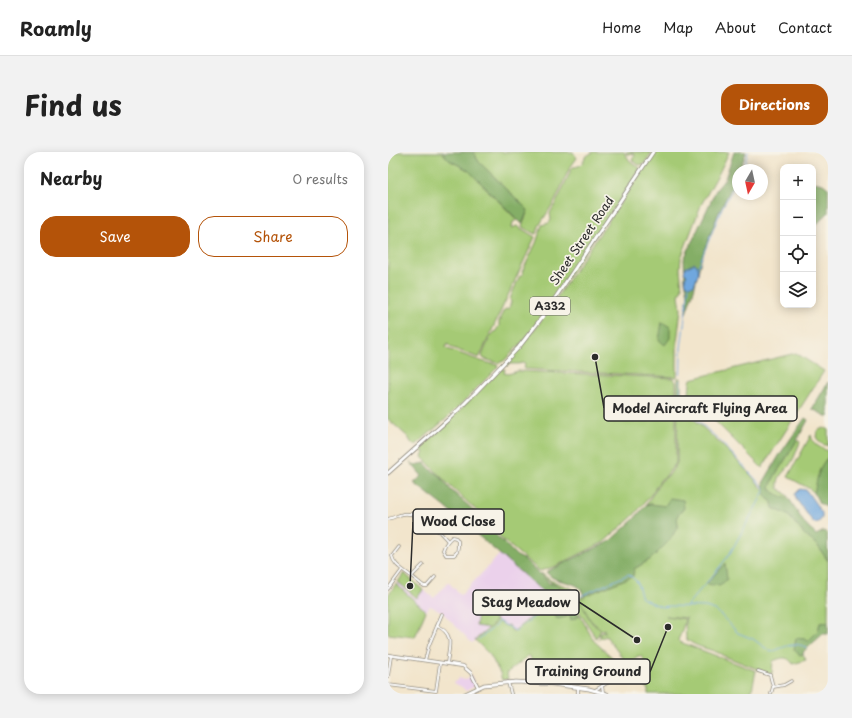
<!DOCTYPE html>
<meta charset="utf-8">
<style>
:root{--surface:#fff;--page:#f2f2f2;--text:#222;--muted:#767676;--line:#e0e0e0;--accent:#b45309}
body{margin:0;font-family:"Playpen Sans",sans-serif;background:var(--page);color:var(--text)}
.controls{position:absolute;right:12px;top:12px;display:grid;overflow:hidden;border-radius:8px;box-shadow:0 2px 10px #0003}
.controls button{width:36px;height:36px;display:grid;place-items:center;padding:0;border:0;border-bottom:1px solid var(--line);background:var(--surface);color:var(--text);font:20px sans-serif}
.compass{position:absolute;left:344px;top:12px;width:36px;height:36px;border-radius:50%;background:var(--surface);box-shadow:0 2px 10px #0003;rotate:189deg}
.list{margin:0;padding:0;list-style:none}
h2{display:flex;justify-content:space-between;align-items:center;height:52px;margin:0;padding:0 16px;font-size:17px}
h2 small{font-size:13px;font-weight:400;color:var(--muted)}
.actions{display:flex;gap:8px;padding:12px 16px}
.actions a{flex:1;padding:9px 0;border:1px solid var(--accent);border-radius:16px;text-align:center;font-size:14px;color:var(--accent)}
.actions .main{background:var(--accent);color:#fff}
.icon{flex:none;width:22px;height:22px;fill:none;stroke:currentColor;stroke-width:2;stroke-linecap:round;stroke-linejoin:round}
.map{position:relative;flex:none;width:440px;height:542px;overflow:hidden;border-radius:16px}
header{display:flex;align-items:center;gap:24px;box-sizing:border-box;height:56px;padding:0 20px;background:var(--surface);border-bottom:1px solid var(--line)}
header strong{font-size:19px}
nav{display:flex;gap:22px;margin-inline-start:auto;font-size:14px}
.intro{display:flex;align-items:center;justify-content:space-between;box-sizing:border-box;height:96px;padding:0 24px}
h1{margin:0;font-size:28px}
.button{padding:10px 18px;border-radius:16px;background:var(--accent);color:#fff;font-size:14px;font-weight:700}
main{display:flex;gap:24px;padding:0 24px}
aside{flex:1;background:var(--surface);border-radius:16px;box-shadow:0 2px 10px #0003}
.map>svg:first-child{display:block}
</style>
<header>
<strong>Roamly</strong>
<nav><a>Home</a><a>Map</a><a>About</a><a>Contact</a></nav>
</header>
<div class="intro"><h1>Find us</h1><a class="button">Directions</a></div>
<main>
<aside>
<h2>Nearby<small>0 results</small></h2>
<ul class="list">
</ul>
<div class="actions"><a class="main">Save</a><a>Share</a></div>
</aside>
<div class="map">
<svg width="440" height="542" viewBox="0 0 440 542">
<rect width="100%" height="100%" fill="#f7f3e8"/>
<filter id="ink" filterUnits="userSpaceOnUse"><feTurbulence type="fractalNoise" baseFrequency=".025" numOctaves="2"/><feDisplacementMap in="SourceGraphic" scale="8" xChannelSelector="R" yChannelSelector="G"/><feConvolveMatrix kernelMatrix="1 2 1 2 8 2 1 2 1" color-interpolation-filters="sRGB"/></filter>
<filter id="wash" filterUnits="userSpaceOnUse"><feTurbulence type="fractalNoise" baseFrequency=".012" numOctaves="4" result="noise"/><feDisplacementMap in="SourceGraphic" scale="16" xChannelSelector="R" yChannelSelector="G"/><feGaussianBlur stdDeviation="0.9" result="paint"/><feColorMatrix in="noise" values="0 0 0 0 0 0 0 0 0 0 0 0 0 0 0 0 0 1.4 0 .05"/><feComposite in="paint" operator="in"/></filter>
<g filter="url(#wash)">
<rect width="100%" height="100%" fill="#f2e5cc"/>
<g fill="#ebd1eb">
<polygon points="112,402 161,445 167,453 157,454 126,479 124,479 123,476 110,469 108,469 106,472 84,491 53,459 42,454 38,459 8,432 10,430 26,445 29,446 35,438 46,446 60,430 73,443"/>
<polygon points="83,524 87,534 78,539 74,535 66,531 71,526 77,528"/>
</g>
<g fill="#a5ca74" stroke="#687a50">
<polygon points="0,0 54,0 61,8 80,18 129,68 125,70 124,76 129,74 147,85 92,204 91,206 62,195 60,192 57,196 93,209 109,213 110,215 60,265 28,293 24,292 20,285 0,267"/>
<polygon points="85,0 185,0 189,6 181,17 168,47 151,74 149,81 147,82 134,75 140,58 91,10"/>
<path d="M205,0h31l6,9 10,7 -1,3 -93,138 -20,29 -22,23 -6,2 -14,-4 -2,-3 1,-3 8,-18 4,-3 4,-6v-6h3l-2,-2 4,-8 5,-2 2,-6 -1,-3 9,-22 4,-3 -1,-2 14,-29 6,-18 7,-2 2,-3 -1,-7 8,-14 13,-29 2,-3c7,0 10,-4 12,-10z"/>
<polygon points="238,0 264,0 256,12 251,13 244,8 245,6 247,4 247,3 243,1 240,3"/>
<polygon points="267,0 341,0 331,21 313,53 293,106 292,117 294,136 291,143 293,157 289,190 289,225 136,217 137,212 135,211 130,212 121,212 119,214 118,211 148,176"/>
<polygon points="408,201 436,219 374,316 301,243 302,230 303,227"/>
<polygon points="113,217 117,217 116,221 120,222 130,219 285,226 288,230 288,311 277,325 273,327 262,344 246,363 216,390 168,414 152,419 115,388 99,368 62,334 34,305 36,300 31,297 54,276"/>
<path d="M290,226h3v29l46,43 23,24 16,19 -1,3 7,6 1,6 15,7 17,20 13,11 10,15v61l-8,1 -2,8 -10,11 -8,13 3,-1 3,6 -13,4c-6,-9 -12,-6 -20,-3l-1,12 -2,1 -46,-18c-12,-8 -26,-7 -38,-17l-1,-20 2,-1 -21,-2 19,3 -3,12 -4,9 2,2 76,29 -5,23h-103v-5l-8,-6 -6,-14 11,-7 -4,-6h-3l-11,8 -21,-28 -9,4 5,-5 -3,1 1,-3 6,-1 -3,-1 2,-2 -3,1 -12,-10 -10,-19 12,22 9,7 -5,8 -24,-38 5,-1 -1,-2h-2c-9,-12 -25,-11 -33,-24l9,7 23,9 7,11 1,-3h4l-1,-1 49,-20 1,-7 17,-10 27,-33 -1,-10 7,-8 -19,-1 -14,-3 -5,1 15,-24 8,-6 8,-12z"/>
<polygon points="435,276 440,277 440,294 432,291 428,285 429,279"/>
<path d="M423,283c2,10 8,12 17,16v7l-3,2 -11,33 -4,-4 -22,-12z"/>
<path d="M409,288l3,2c-3,7 -5,15 -9,21 -6,10 -14,10 -13,25l8,6 4,6 -16,-7 -4,-5c3,-12 9,-19 15,-28 5,-7 8,-14 12,-20z"/>
<polygon points="16,421 35,438 29,446 10,430"/>
<polygon points="8,432 38,459 27,485 0,482 0,443"/>
<polygon points="177,446 191,462 206,489 227,508 217,514 224,525 221,527 214,515 205,521 197,510 188,514 150,521 141,503 119,521 120,527 114,528 112,521 102,503 87,488 106,472 108,468 118,474 121,473 124,479 126,479 157,454 167,453 167,452"/>
<polygon points="92,449 110,451 106,472 101,476 88,474"/>
</g>
<g fill="#84ae66" stroke="#586c48">
<polygon points="54,0 85,0 91,10 140,58 134,72 80,18 61,8"/>
<polygon points="346,0 358,0 352,18 350,18 350,22 330,62 313,108 306,138 298,161 300,142 297,129 296,107 328,38 337,27"/>
<polygon points="425,30 435,32 440,36 440,61 428,73 425,71"/>
<polygon points="274,170 282,175 282,186 277,193 271,188"/>
<polygon points="440,230 440,265 424,257"/>
<path d="M417,266l3,2c-7,13 -14,26 -22,38 -6,11 -13,18 -16,30l4,5 16,7 13,21 13,14 8,-4 3,2 1,28 -10,-15 -13,-11 -17,-20 -15,-7 -1,-6 -7,-6 -2,-13 17,-29z"/>
<path d="M440,306v50l-9,-5 -5,-10c3,-11 4,-28 14,-35z"/>
<path d="M22,310l5,3 10,-2 6,7 7,4 13,16 32,29 8,11 26,26 7,3 27,26 -1,-2c9,3 18,6 24,14l-6,-1 12,20 -9,4 -2,-7 2,-2 -2,-3 -7,1 5,8 -10,2 -5,-8 -10,2 1,-6 2,-1 10,-1 -6,-8 -105,-91 -30,-23 8,-7z"/>
<path d="M282,346l13,2 1,8 -7,8 1,10 -8,14 -19,19 -17,10 -1,7 -49,20c-1,-3 -3,-7 -5,-9 -10,-7 -25,-4 -33,-15l64,-31 24,-22 12,-14 5,-1 14,2z"/>
<polygon points="337,411 339,427 332,434 318,432"/>
<polygon points="440,470 440,482 435,482 416,499 415,502 412,503 406,498 408,486 417,487 420,489 430,479 432,471"/>
</g>
<g fill="#70a7de" stroke="#4e6984">
<path d="M307,111c7,8 2,13 -1,22l-5,1 -3,-2 -1,-7 2,-2 -3,-2 1,-5z"/>
<polygon points="412,337 418,338 434,361 434,366 431,370 427,371 425,370 408,347 407,342"/>
</g>
<g fill="none" stroke-linecap="round" stroke-linejoin="round">
<g stroke="#70a7de" stroke-width="1">
<polyline points="355,18 360,0"/>
<polyline points="310,115 334,56 350,27"/>
<path d="M193,444l48,-22 8,8 5,16 8,4 12,5 7,-1 37,1 11,4 21,22 15,6 18,13c12,-4 24,-12 36,-4"/>
<polyline points="299,455 300,452 326,422 341,403 370,351 377,337 333,290 293,253 292,247 293,196 301,134"/>
<path d="M91,487c6,-6 16,-10 19,-18l18,10 31,-25 12,-2 8,-5 9,-2"/>
</g>
</g>
</g>
<g filter="url(#ink)">
<g fill="none" stroke-linecap="round" stroke-linejoin="round">
<defs>
<g id="minor">
<path d="M0,367c5,-1 10,-4 15,-5 19,-2 33,14 44,26"/>
<path d="M64,385l4,1 2,3v6l-1,5 -3,3h-8l-3,-5c2,-6 4,-9 9,-13z"/>
<path d="M11,395l-7,9c2,10 12,14 19,20 5,3 8,7 13,10h3l8,-9"/>
<polyline points="24,424 35,413"/>
<polyline points="0,437 14,418"/>
<path d="M49,474c18,8 12,21 10,37"/>
<polyline points="37,508 41,493 54,462"/>
<polyline points="370,519 382,523 385,535"/>
<polyline points="0,524 3,504"/>
<polyline points="120,530 123,542"/>
<polyline points="0,533 48,539 52,511"/>
<polyline points="207,538 214,534"/>
<polyline points="215,540 214,534 233,523 237,516 236,513"/>
<polyline points="190,542 190,535"/>
<polyline points="383,542 385,535 396,533 403,529"/>
</g>
<polyline id="tertiary" points="0,503 75,514 83,521 90,535"/>
<polyline id="secondary" points="77,542 96,533 128,530 164,532 201,537 219,542"/>
<polyline id="primary" points="0,321 63,265 88,240 131,195 155,164 265,0"/>
</defs>
<use href="#minor" stroke="#8e887c" stroke-width="3.5"/>
<use href="#tertiary" stroke="#8e887c" stroke-width="4"/>
<use href="#secondary" stroke="#8e887c" stroke-width="4.5"/>
<use href="#primary" stroke="#8e887c" stroke-width="4.5"/>
<use href="#minor" stroke="#fff" stroke-width="2"/>
<use href="#tertiary" stroke="#fff" stroke-width="2.5"/>
<use href="#secondary" stroke="#fff" stroke-width="3"/>
<use href="#primary" stroke="#fff" stroke-width="3"/>
</g>
</g>
<g text-anchor="middle" stroke-width="3.5" stroke-linejoin="round" paint-order="stroke">
<rect fill="#f7f3e8" stroke="#686764" stroke-width="1" x="142" y="145" width="40" height="18" rx="3"/>
<g font-size="11" font-weight="bold" fill="#2b2b2b">
<text x="162" y="158">A332</text>
</g>
<g font-size="12" fill="#2b2b2b" stroke="#f7f3e8">
<text transform="translate(194 89) rotate(-56)" y="4">Sheet Street Road</text>
</g>
</g>
<path fill="none" stroke="#2b2b2b" stroke-width="1.5" d="M207 205L216 256M22 434L25 370M249 488L191 450M280 475L262 520"/>
<g fill="#2b2b2b" stroke="#f7f3e8" stroke-width="1.5">
<circle cx="207" cy="205" r="4"/>
<circle cx="22" cy="434" r="4"/>
<circle cx="249" cy="488" r="4"/>
<circle cx="280" cy="475" r="4"/>
</g>
<g fill="#f7f3e8" stroke="#2b2b2b" stroke-width="1.5">
<rect x="216" y="244" width="193" height="25" rx="4"/>
<rect x="25" y="357" width="91" height="25" rx="4"/>
<rect x="85" y="438" width="106" height="25" rx="4"/>
<rect x="138" y="507" width="124" height="25" rx="4"/>
</g>
<g font-size="13" text-anchor="middle" font-weight="bold" fill="#2b2b2b">
<text x="312" y="261">Model Aircraft Flying Area</text>
<text x="70" y="374">Wood Close</text>
<text x="138" y="455">Stag Meadow</text>
<text x="200" y="524">Training Ground</text>
</g>
</svg>
<div class="controls">
<button>+</button>
<button>−</button>
<button><svg class="icon" aria-label="locate" viewBox="0 0 24 24"><circle cx="12" cy="12" r="6"/><path d="M12 2v4M12 18v4M2 12h4M18 12h4"/></svg></button>
<button><svg class="icon" aria-label="layers" viewBox="0 0 24 24"><path d="M12 4l9 5-9 5-9-5zM3 14l9 5 9-5"/></svg></button>
</div>
<svg class="compass" viewBox="-18 -18 36 36"><path d="M0-13l5 13h-10z" fill="#e53935"/><path d="M0 13l5-13h-10z" fill="#767676"/></svg>
</div>
</main>
